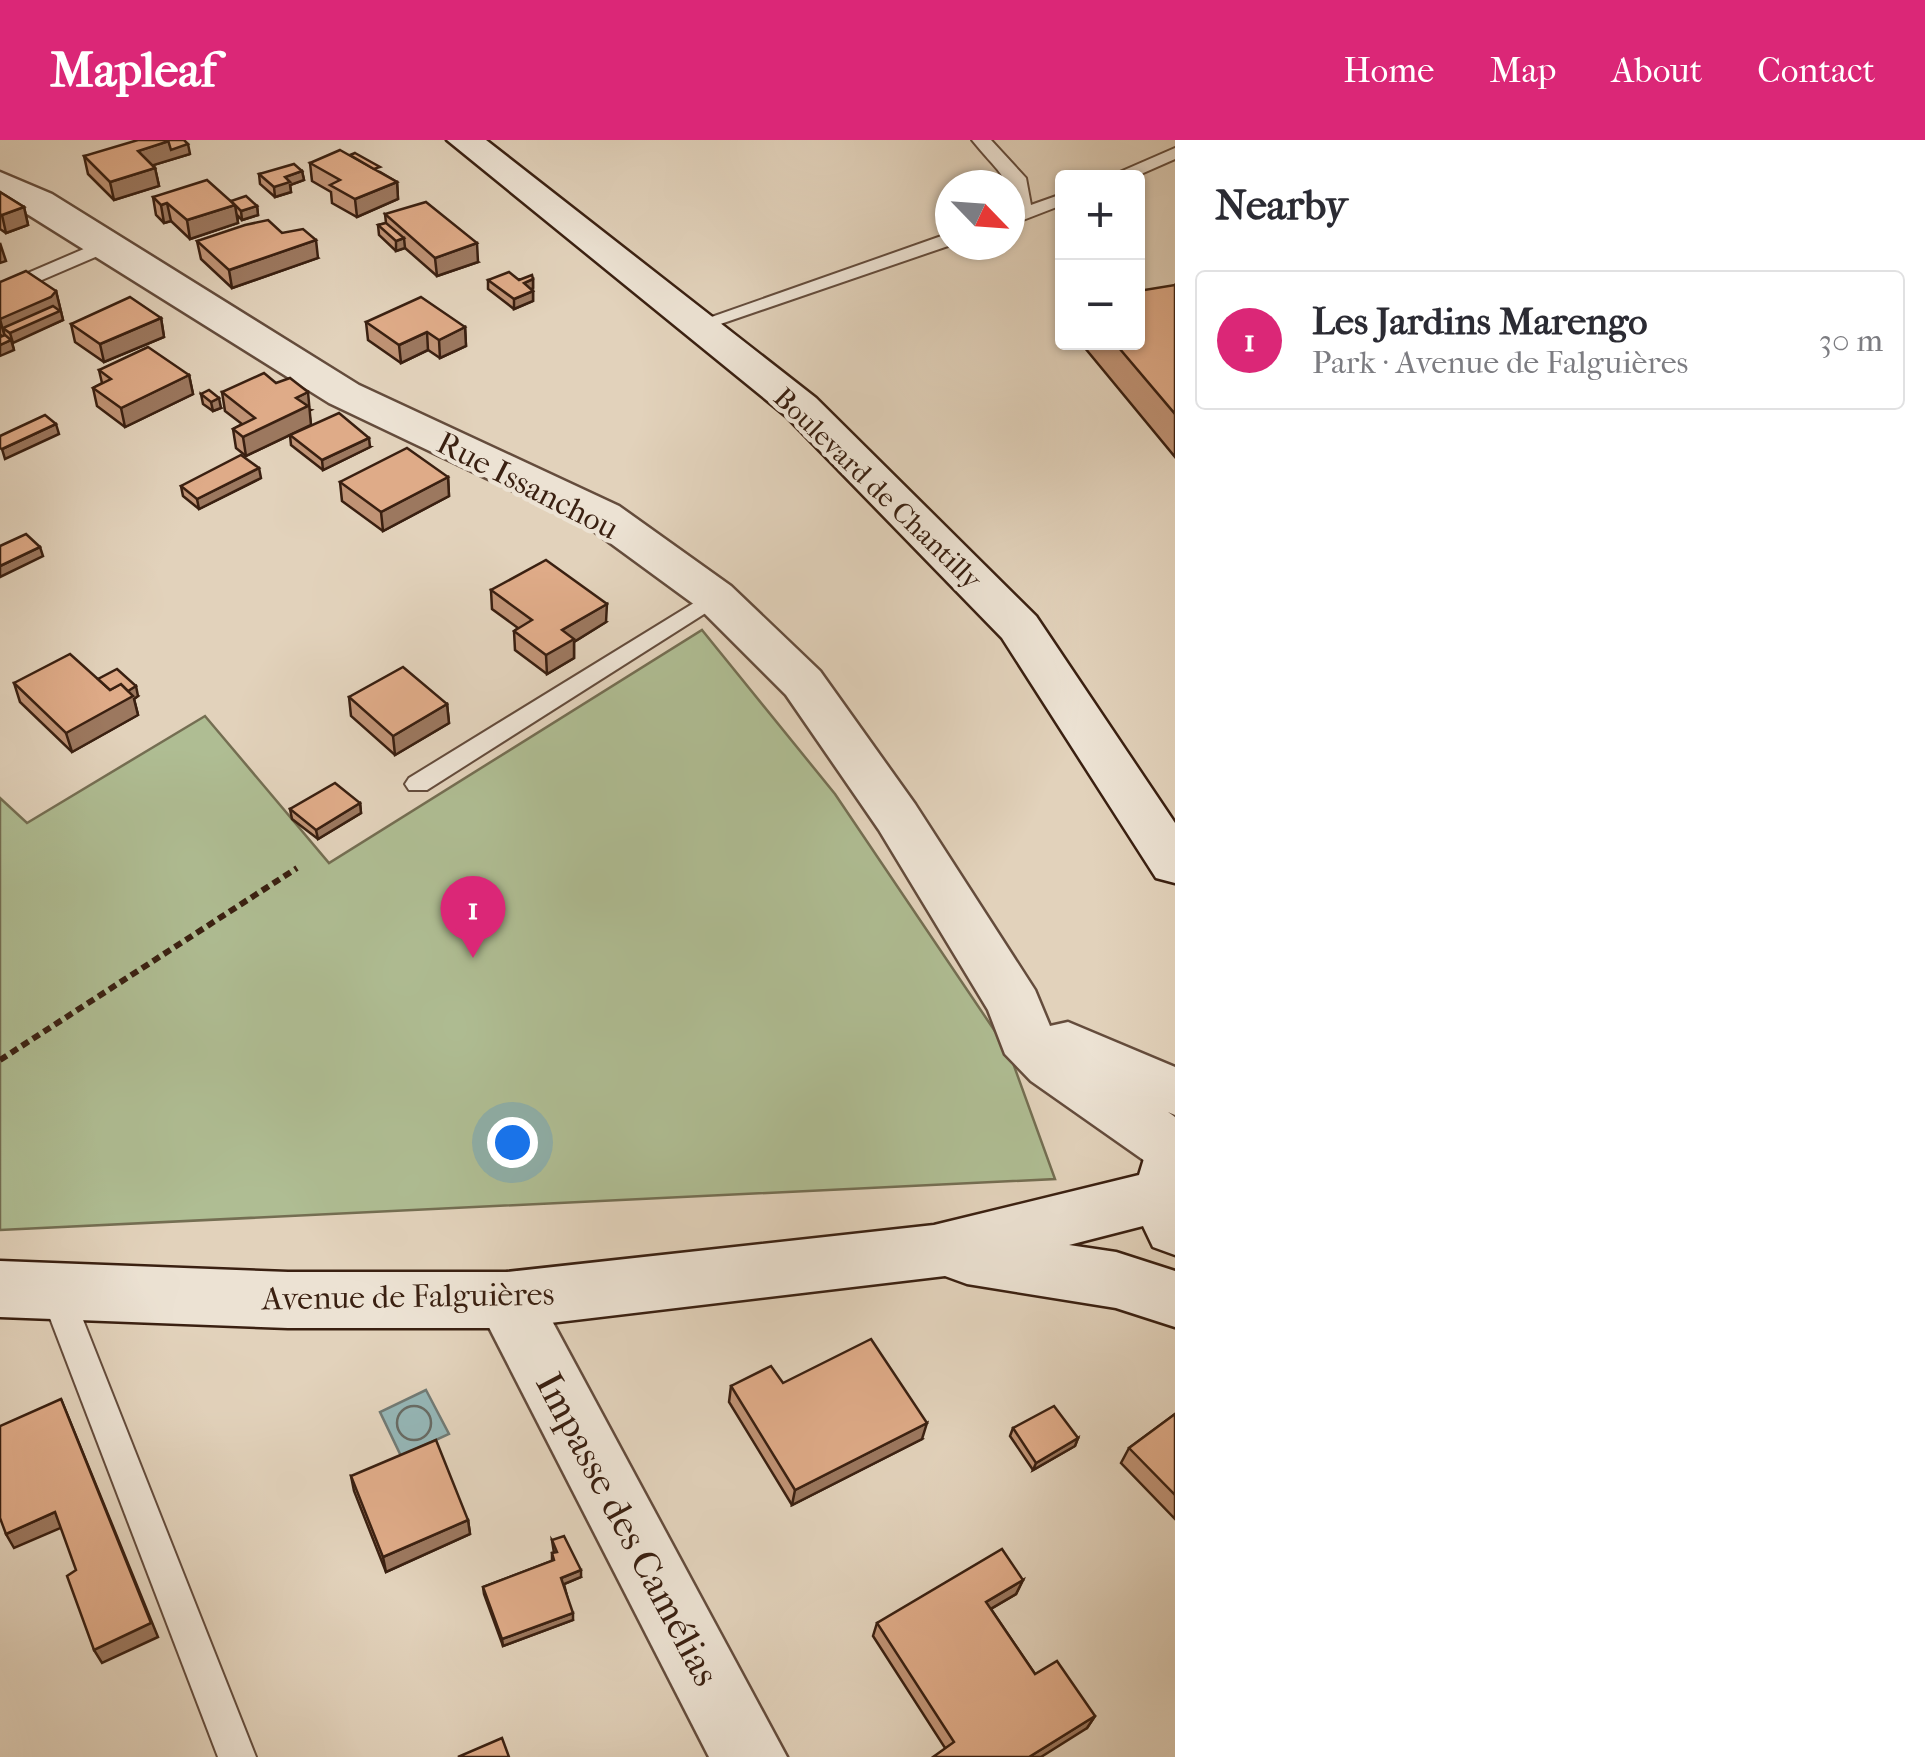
<!DOCTYPE html>
<meta charset="utf-8">
<style>
:root{--surface:#fff;--page:#f2f2f3;--text:#2b2b33;--muted:#7c7c81;--line:#e1e1e2;--accent:#db2777}
body{margin:0;font-family:"IM FELL French Canon",serif;background:var(--page);color:var(--text)}
.controls{position:absolute;right:30px;top:30px;display:grid;overflow:hidden;border-radius:10px;box-shadow:0 2px 8px #0004}
.controls button{width:90px;height:90px;display:grid;place-items:center;padding:0;border:0;border-bottom:2px solid var(--line);background:var(--surface);color:var(--text);font:50px sans-serif}
.compass{position:absolute;left:935px;top:30px;width:90px;height:90px;border-radius:50%;background:var(--surface);box-shadow:0 2px 8px #0004;rotate:115deg}
.you{position:absolute;left:512px;top:1002px;width:35px;height:35px;margin:-25px;border:8px solid #fff;border-radius:50%;background:#1a73e8;box-shadow:0 0 0 15px #1a73e833}
.badge{display:grid;place-items:center;width:65px;height:65px;border-radius:50%;background:var(--accent);color:#fff;font-size:32px;font-weight:700}
.pin{position:absolute;translate:-50% -82px;filter:drop-shadow(0 2px 5px #0008)}
.pin::after{content:'';position:absolute;top:52px;width:35px;height:30px;background:inherit;clip-path:polygon(0 0,100% 0,50% 100%)}
.list{margin:0;padding:0;list-style:none}
h2{display:flex;justify-content:space-between;align-items:center;height:130px;margin:0;padding:0 40px;font-size:42px}
h2 small{font-size:32px;font-weight:400;color:var(--muted)}
.list li{display:grid;grid-template-columns:65px 1fr auto;gap:30px;align-items:center;box-sizing:border-box;height:140px;margin:0 20px 20px;padding:0 20px;border:2px solid var(--line);border-radius:10px}
.list b{display:block;font-size:38px;white-space:nowrap}
.list p{margin:0;font-size:32px;white-space:nowrap;color:var(--muted)}
.list em{font-size:32px;font-style:normal;color:var(--muted)}
.map{position:relative;flex:none;width:1175px;height:1617px;overflow:hidden}
header{display:flex;align-items:center;gap:60px;box-sizing:border-box;height:140px;padding:0 50px;background:var(--accent);color:#fff}
header strong{font-size:48px}
nav{display:flex;gap:55px;margin-inline-start:auto;font-size:35px}
main{display:flex}
aside{flex:1;background:var(--surface)}
.map>svg:first-child{display:block}
</style>
<header>
<strong>Mapleaf</strong>
<nav><a>Home</a><a>Map</a><a>About</a><a>Contact</a></nav>
</header>
<main>
<div class="map">
<svg width="1175" height="1617" viewBox="0 0 1175 1617">
<rect width="100%" height="100%" fill="#e2d2bb"/>
<filter id="stains"><feTurbulence type="fractalNoise" baseFrequency=".002" numOctaves="4"/><feColorMatrix values="0 0 0 0 .2 0 0 0 0 .09 0 0 0 0 .02 0 0 0 .5 -.17"/></filter>
<radialGradient id="worn" r=".72"><stop offset=".6" stop-color="#630" stop-opacity="0"/><stop offset="1" stop-color="#630" stop-opacity=".3"/></radialGradient>
<polygon fill="#afbd93" stroke="#746e52" stroke-width="2.5" points="702,490 835,654 1009,912 1055,1039 0,1090 0,658 27,683 205,576 329,723"/>
<polygon fill="#95b6b6" stroke="#717a74" stroke-width="2.5" points="426,1250 449,1294 401,1316 380,1272"/>
<g fill="none" stroke-linecap="round" stroke-linejoin="round">
<circle stroke="#686b64" stroke-width="2.5" cx="414" cy="1283" r="17"/>
<defs>
<g id="lane">
<path d="M972,0h19l35,38 5,27 31,-11v11l-52,20c0,-53 -4,-43 -38,-85z"/>
<polygon points="1175,8 1175,19 1132,38 1106,38"/>
<polygon points="950,93 951,105 703,190 686,186"/>
<polygon points="107,99 116,105 114,109 0,158 0,145"/>
<polygon points="715,450 727,457 723,462 427,650 409,650 405,644 409,638"/>
<polygon points="56,1138 67,1142 72,1152 256,1617 218,1617 40,1152 45,1142"/>
</g>
<g id="street">
<polygon points="0,32 52,54 359,245 619,366 731,446 820,531 915,664 1035,850 1050,886 1068,882 1175,927 1175,975 1168,972 1175,977 1175,1032 1152,1026 1031,941 1005,914 988,870 879,690 786,555 699,468 587,386 329,263 0,57"/>
<polygon points="507,1132 530,1140 787,1617 709,1617 475,1160 484,1140"/>
</g>
<g id="secondary">
<polygon points="447,0 486,0 816,258 1036,476 1175,683 1175,743 1156,738 1002,498 786,276"/>
<polygon points="1175,979 1175,1115 1153,1107 1143,1086 1069,1105 1116,1112 1175,1131 1175,1187 1116,1168 967,1144 945,1136 507,1188 288,1188 0,1177 0,1121 288,1132 507,1132 934,1085 1139,1035 1154,986"/>
</g>
</defs>
<use href="#lane" stroke="#644c3c" stroke-width="4"/>
<use href="#street" stroke="#644c3c" stroke-width="5"/>
<use href="#secondary" stroke="#3a2011" stroke-width="5"/>
<polyline stroke="#3a2011" stroke-width="6" stroke-dasharray="8 5" stroke-linecap="butt" points="0,920 297,728"/>
<use href="#lane" fill="#ece2d3" fill-rule="evenodd"/>
<use href="#street" fill="#ece2d3" fill-rule="evenodd"/>
<use href="#secondary" fill="#ece2d3" fill-rule="evenodd"/>
</g>
<g fill="#c09375" stroke="#3a2011" stroke-width="2.5">
<polygon points="190,14 153,25 155,28 159,46 114,60 88,34 84,16"/>
<polygon points="310,23 380,32 397,42 398,59 357,77 332,63 331,52 312,41"/>
<polygon points="302,31 304,40 290,45 291,52 275,57 260,44 259,34"/>
<polygon points="0,52 24,67 28,85 6,93 0,89"/>
<polygon points="153,57 231,61 257,66 258,75 242,80 237,75 238,83 190,99 171,81 164,83 156,75"/>
<polygon points="385,74 478,122 437,136 405,108 396,111 379,95 378,85 386,83"/>
<polygon points="282,93 318,118 232,148 201,119 197,101"/>
<polygon points="533,139 533,148 531,149 533,151 533,161 514,169 488,149 488,140"/>
<polygon points="0,142 56,151 63,180 12,202 14,210 0,194"/>
<polygon points="1175,145 1175,317 1080,202 1138,202"/>
<polygon points="161,178 164,197 104,222 75,202 71,184"/>
<polygon points="366,182 465,187 466,206 440,218 428,210 401,223 368,200"/>
<polygon points="99,230 189,235 193,254 125,287 97,266 93,248 102,243"/>
<polygon points="222,252 311,270 309,271 311,285 246,316 236,308 233,289 242,284 225,271"/>
<polygon points="201,254 221,268 213,271 203,264"/>
<polygon points="290,295 370,307 323,330 291,305"/>
<polygon points="448,337 449,356 383,391 342,361 340,342"/>
<polygon points="261,338 199,369 183,356 181,346"/>
<polygon points="491,450 606,482 574,502 574,518 547,534 515,510 514,491 518,488 492,469"/>
<polygon points="98,539 138,556 134,559 138,575 72,612 20,562 14,543"/>
<polygon points="349,557 447,564 449,583 395,615 351,576"/>
<polygon points="360,663 361,673 318,699 292,679 290,669"/>
<polygon points="783,1243 922,1299 792,1365 729,1262 731,1246"/>
<polygon points="1175,1274 1175,1379 1121,1323 1129,1308"/>
<polygon points="1013,1288 1078,1298 1075,1306 1033,1330 1010,1296"/>
<polygon points="351,1336 468,1380 470,1394 386,1432 354,1351"/>
<polygon points="552,1400 581,1437 564,1444 573,1480 503,1506 484,1454 483,1447 552,1421 552,1413 554,1413"/>
<polygon points="1023,1440 1016,1454 991,1469 1035,1534 1095,1576 1087,1588 945,1608 873,1496 877,1483"/>
</g>
<g fill="#9c785f" stroke="#3a2011" stroke-width="2.5">
<polygon points="169,1 188,4 190,14 141,29 138,11"/>
<polygon points="155,28 159,46 114,60 110,42"/>
<polygon points="302,31 304,40 290,45 291,52 275,57 274,47 285,37"/>
<polygon points="397,42 398,59 357,77 355,59"/>
<polygon points="167,63 171,81 164,83 161,65"/>
<polygon points="235,65 238,83 190,99 187,80"/>
<polygon points="257,66 258,75 242,80 241,71"/>
<polygon points="24,67 28,85 6,93 2,75"/>
<polygon points="404,98 405,108 396,111 396,101"/>
<polygon points="316,100 318,118 232,148 229,130"/>
<polygon points="0,103 6,121 0,123"/>
<polygon points="477,103 478,122 437,136 435,118"/>
<polygon points="533,139 533,148 524,153 524,143"/>
<polygon points="56,151 63,180 13,203 10,193 3,188 5,198 0,179"/>
<polygon points="533,151 533,161 514,169 514,159"/>
<polygon points="161,178 164,197 104,222 100,204"/>
<polygon points="465,187 466,206 440,218 439,200"/>
<polygon points="427,192 428,210 401,223 399,205"/>
<polygon points="11,200 14,210 0,216 0,205"/>
<polygon points="189,235 193,254 125,287 121,268"/>
<polygon points="308,252 311,285 246,316 243,297 296,258"/>
<polygon points="219,258 221,268 213,271 211,262"/>
<polygon points="56,284 59,294 5,319 2,309"/>
<polygon points="369,298 370,307 323,330 322,320"/>
<polygon points="259,328 261,338 199,369 197,359"/>
<polygon points="448,337 449,356 383,391 381,372"/>
<polygon points="40,407 43,416 0,437 0,426"/>
<polygon points="607,464 606,482 574,502 574,518 547,534 546,515 562,490"/>
<polygon points="136,546 138,556 134,559 138,575 72,612 66,593 112,559"/>
<polygon points="447,564 449,583 395,615 393,596"/>
<polygon points="360,663 361,673 318,699 316,690"/>
<polygon points="61,1259 158,1497 102,1523 94,1510"/>
<polygon points="927,1283 922,1299 792,1365 795,1350"/>
<polygon points="1078,1298 1075,1306 1033,1330 1036,1323"/>
<polygon points="55,1372 63,1387 14,1408 6,1394"/>
<polygon points="468,1380 470,1394 386,1432 383,1417"/>
<polygon points="581,1430 581,1437 562,1445 561,1438"/>
<polygon points="1023,1440 1016,1454 980,1475 986,1462"/>
<polygon points="573,1473 573,1480 503,1506 502,1499"/>
<polygon points="1095,1576 1087,1588 1041,1617 1029,1617"/>
</g>
<g fill="#dfab88" stroke="#3a2011" stroke-width="2.5">
<polygon points="138,0 168,0 169,1 138,11 155,28 110,42 84,16"/>
<polygon points="168,0 184,0 188,4 171,10"/>
<polygon points="340,10 397,42 355,59 330,45 340,40 310,23"/>
<polygon points="355,13 380,27 374,29 350,15"/>
<polygon points="294,24 302,31 285,37 290,42 274,47 259,34"/>
<polygon points="207,40 235,65 187,80 167,63 161,65 153,57"/>
<polygon points="0,52 24,67 2,75 0,74"/>
<polygon points="246,56 257,66 241,71 231,61"/>
<polygon points="426,62 477,103 435,118 385,74"/>
<polygon points="268,80 282,93 303,89 316,100 229,130 197,101 245,85"/>
<polygon points="386,83 404,98 396,101 378,85"/>
<polygon points="26,131 56,151 51,157 0,179 0,142"/>
<polygon points="509,132 519,140 532,135 533,139 524,143 533,151 514,159 488,140"/>
<polygon points="1175,145 1175,274 1114,202 1138,202 1138,151"/>
<polygon points="130,157 161,178 100,204 71,184"/>
<polygon points="421,157 465,187 439,200 427,192 399,205 366,182"/>
<polygon points="53,166 60,171 10,193 3,188"/>
<polygon points="5,195 11,200 0,205 0,197"/>
<polygon points="148,207 189,235 121,268 93,248 111,239 99,230"/>
<polygon points="264,233 276,243 290,238 308,252 296,258 308,266 243,297 233,289 255,278 222,252"/>
<polygon points="209,250 219,258 211,262 201,254"/>
<polygon points="339,273 369,298 322,320 290,295"/>
<polygon points="45,275 56,284 2,309 0,308 0,296"/>
<polygon points="407,308 448,337 381,372 340,342"/>
<polygon points="241,315 259,328 197,359 181,346"/>
<polygon points="26,394 40,407 0,426 0,406"/>
<polygon points="546,420 607,464 562,490 574,499 546,515 514,491 532,480 491,450"/>
<polygon points="70,514 110,550 121,544 133,556 66,593 14,543"/>
<polygon points="403,527 447,564 393,596 349,557"/>
<polygon points="117,529 136,546 128,551 121,544 110,550 98,539"/>
<polygon points="335,643 360,663 316,690 290,669"/>
<polygon points="871,1199 927,1283 795,1350 731,1246 771,1226 783,1243"/>
<polygon points="61,1259 151,1483 94,1510 67,1436 76,1430 55,1372 6,1394 0,1378 0,1286"/>
<polygon points="1054,1266 1078,1298 1036,1323 1013,1288"/>
<polygon points="1175,1274 1175,1355 1129,1308"/>
<polygon points="436,1300 468,1380 383,1417 351,1336"/>
<polygon points="564,1396 581,1430 561,1438 573,1473 502,1499 483,1447 554,1420 552,1413 557,1412 552,1400"/>
<polygon points="1002,1409 1023,1440 986,1462 1035,1534 1057,1521 1095,1576 1029,1617 933,1617 954,1602 877,1483"/>
<polygon points="502,1598 509,1617 458,1617"/>
</g>
<g text-anchor="middle" stroke-width="9" stroke-linejoin="round" paint-order="stroke">
<g font-size="28" fill="#3a2011" stroke="#ece2d3">
<text transform="translate(878 348) rotate(44)" y="10">Boulevard de Chantilly</text>
</g>
<g font-size="32" fill="#3a2011" stroke="#ece2d3">
<text transform="translate(528 345) rotate(27)" y="11">Rue Issanchou</text>
<text transform="translate(408 1156) rotate(-1)" y="11">Avenue de Falguières</text>
</g>
<g font-size="38" fill="#3a2011" stroke="#ece2d3">
<text transform="translate(628 1389) rotate(62)" y="13">Impasse des Camélias</text>
</g>
</g>
<rect width="100%" height="100%" filter="url(#stains)"/>
<rect width="100%" height="100%" fill="url(#worn)"/>
</svg>
<div class="controls">
<button>+</button>
<button>−</button>
</div>
<svg class="compass" viewBox="-18 -18 36 36"><path d="M0-13l5 13h-10z" fill="#e53935"/><path d="M0 13l5-13h-10z" fill="#7c7c81"/></svg>
<div class="you"></div>
<div class="pin badge" style="left:473px;top:818px">1</div>
</div>
<aside>
<h2>Nearby<small></small></h2>
<ul class="list">
<li><span class="badge">1</span><div><b>Les Jardins Marengo</b><p>Park · Avenue de Falguières</p></div><em>30 m</em></li>
</ul>
</aside>
</main>
